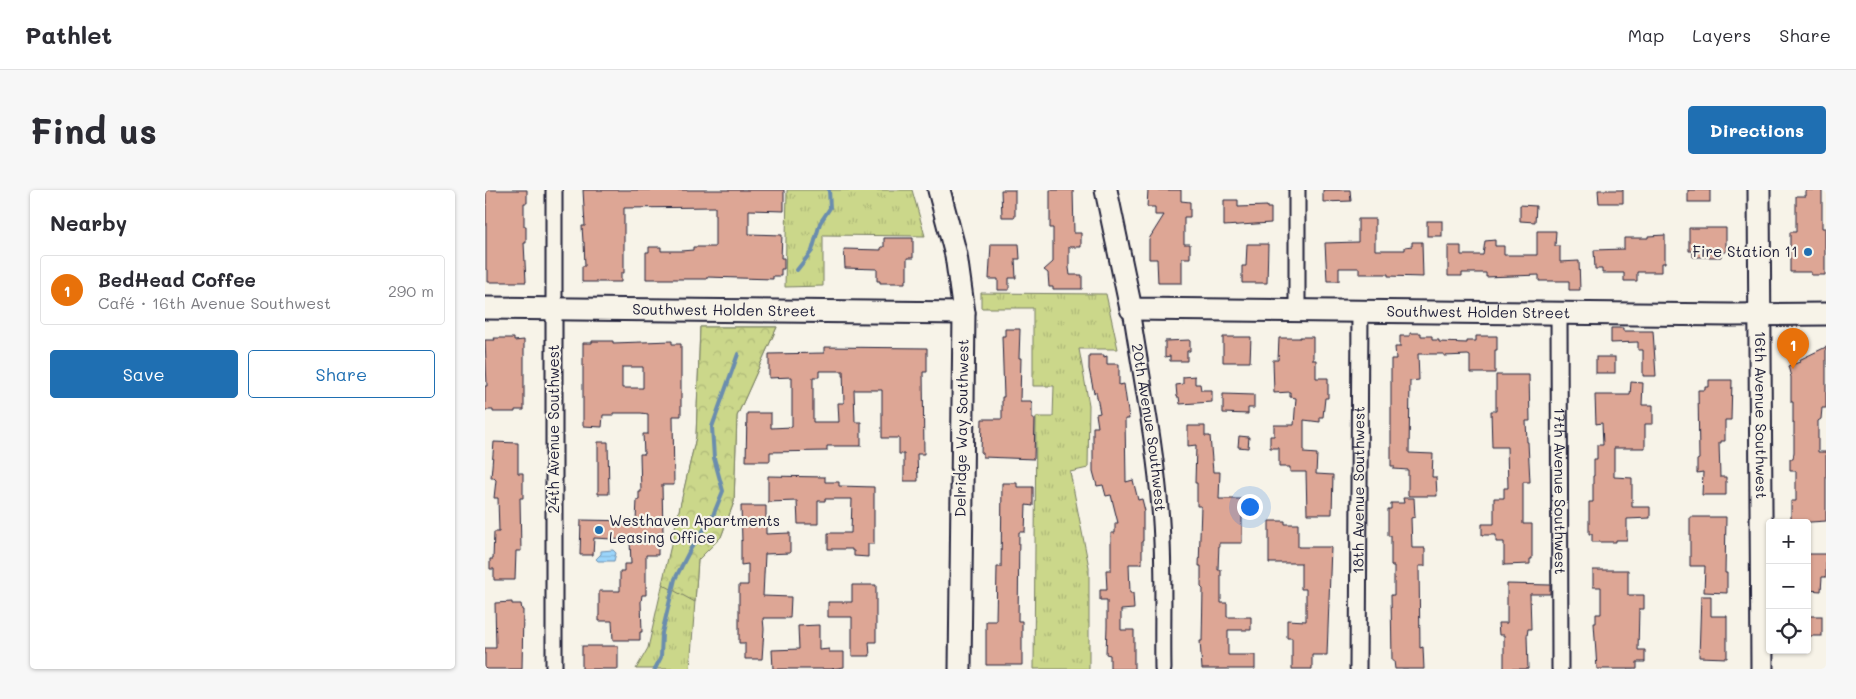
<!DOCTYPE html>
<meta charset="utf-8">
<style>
:root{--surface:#fff;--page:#f7f7f7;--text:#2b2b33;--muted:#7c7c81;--line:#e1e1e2;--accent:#1f6fb2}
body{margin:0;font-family:Mali,sans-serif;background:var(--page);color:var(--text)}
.controls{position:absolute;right:15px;bottom:15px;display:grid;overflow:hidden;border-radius:5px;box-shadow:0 1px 4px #0004}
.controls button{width:45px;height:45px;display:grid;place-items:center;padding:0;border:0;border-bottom:1px solid var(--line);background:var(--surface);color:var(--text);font:25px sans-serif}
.you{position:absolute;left:764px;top:316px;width:18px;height:18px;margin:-12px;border:4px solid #fff;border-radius:50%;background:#1a73e8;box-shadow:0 0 0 8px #1a73e833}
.badge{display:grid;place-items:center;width:32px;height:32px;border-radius:50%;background:var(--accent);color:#fff;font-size:16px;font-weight:700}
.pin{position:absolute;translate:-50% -41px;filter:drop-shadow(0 1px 2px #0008)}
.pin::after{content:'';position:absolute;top:26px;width:18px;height:15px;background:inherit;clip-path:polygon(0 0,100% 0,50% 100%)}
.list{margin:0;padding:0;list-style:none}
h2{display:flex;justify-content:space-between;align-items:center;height:65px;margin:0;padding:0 20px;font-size:21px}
h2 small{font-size:16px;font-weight:400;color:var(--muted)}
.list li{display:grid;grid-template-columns:32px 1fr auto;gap:15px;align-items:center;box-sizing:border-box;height:70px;margin:0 10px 10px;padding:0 10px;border:1px solid var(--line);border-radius:5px}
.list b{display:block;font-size:19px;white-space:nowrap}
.list p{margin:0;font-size:16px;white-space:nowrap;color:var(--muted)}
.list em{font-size:16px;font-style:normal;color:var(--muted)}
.actions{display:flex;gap:10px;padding:15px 20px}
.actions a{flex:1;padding:11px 0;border:1px solid var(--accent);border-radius:5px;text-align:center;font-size:18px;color:var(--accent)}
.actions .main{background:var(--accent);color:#fff}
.icon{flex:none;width:28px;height:28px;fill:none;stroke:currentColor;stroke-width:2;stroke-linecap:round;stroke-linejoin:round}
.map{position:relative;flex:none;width:1341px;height:479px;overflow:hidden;border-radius:5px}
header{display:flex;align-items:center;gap:30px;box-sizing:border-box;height:70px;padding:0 25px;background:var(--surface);border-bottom:1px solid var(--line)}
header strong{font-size:24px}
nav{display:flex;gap:28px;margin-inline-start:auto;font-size:18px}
.intro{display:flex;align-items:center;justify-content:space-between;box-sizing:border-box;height:120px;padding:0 30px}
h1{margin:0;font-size:35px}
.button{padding:12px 22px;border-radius:5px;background:var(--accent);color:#fff;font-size:18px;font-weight:700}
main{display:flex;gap:30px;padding:0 30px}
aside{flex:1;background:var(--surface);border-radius:5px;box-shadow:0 1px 4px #0004}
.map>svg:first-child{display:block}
</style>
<header>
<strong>Pathlet</strong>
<nav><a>Map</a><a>Layers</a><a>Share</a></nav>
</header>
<div class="intro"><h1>Find us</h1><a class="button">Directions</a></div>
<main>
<aside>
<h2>Nearby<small></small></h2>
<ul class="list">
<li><span class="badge" style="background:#e8710a">1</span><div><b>BedHead Coffee</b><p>Café · 16th Avenue Southwest</p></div><em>290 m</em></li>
</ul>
<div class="actions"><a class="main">Save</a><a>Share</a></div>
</aside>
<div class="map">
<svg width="1341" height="479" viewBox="0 0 1341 479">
<defs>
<pattern id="grass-tufts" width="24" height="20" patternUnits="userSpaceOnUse" patternTransform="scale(1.25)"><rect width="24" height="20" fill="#cbd78a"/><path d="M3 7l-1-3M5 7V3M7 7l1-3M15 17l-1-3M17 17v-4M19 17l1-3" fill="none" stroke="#aeb878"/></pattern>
<pattern id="forest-crowns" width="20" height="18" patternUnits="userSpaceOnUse" patternTransform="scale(1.25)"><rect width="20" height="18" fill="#cbd78a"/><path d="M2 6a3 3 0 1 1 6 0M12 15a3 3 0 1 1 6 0" fill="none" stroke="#aeb878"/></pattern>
<pattern id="water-rules" width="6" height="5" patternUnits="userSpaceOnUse" patternTransform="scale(1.25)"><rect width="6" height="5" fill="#9bd5fb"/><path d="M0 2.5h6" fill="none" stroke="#85b7d8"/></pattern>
</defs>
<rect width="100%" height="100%" fill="#f7f3e8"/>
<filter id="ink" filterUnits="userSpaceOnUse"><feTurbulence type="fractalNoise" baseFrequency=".02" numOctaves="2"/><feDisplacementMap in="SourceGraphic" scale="10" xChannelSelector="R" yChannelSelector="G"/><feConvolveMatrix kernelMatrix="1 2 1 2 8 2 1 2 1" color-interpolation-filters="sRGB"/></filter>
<g filter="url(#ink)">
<g fill="url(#grass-tufts)" stroke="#767c62">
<polygon points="302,0 427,0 440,46 338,45 338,96 300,97"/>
<polygon points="496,103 621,104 633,159 594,159 604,215 603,278 585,282 604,377 604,479 549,479 551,227 568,227 569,196 548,196 548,118 496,118"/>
<polygon points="215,137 292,137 252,226 249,312 236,347 213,370 205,479 151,479 163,458 211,247"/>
</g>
<polygon fill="url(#forest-crowns)" stroke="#767c62" points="215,137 292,137 252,226 249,312 236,347 213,370 210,412 177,394 211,247"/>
<polygon fill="url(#water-rules)" stroke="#6b8dae" points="128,360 131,363 129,371 113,371 111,369 116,364 116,361"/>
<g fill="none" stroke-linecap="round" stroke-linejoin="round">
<g stroke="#6b8dae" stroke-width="4">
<polyline points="312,80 327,61 335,33 345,18 344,0"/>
<polyline points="170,479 176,467 177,443 190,389 206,358 227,328 238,301 229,268 227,237 253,164"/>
</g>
</g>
<g fill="#dda695" stroke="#22223b" fill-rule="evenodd">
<polygon points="1,0 42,0 42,13 39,13 39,36 41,36 41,53 39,53 41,92 3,92 3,80 1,80"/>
<polygon points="98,0 299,0 299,21 264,20 264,44 297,45 296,68 299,68 299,79 296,79 296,86 288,86 288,89 222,87 222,89 161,89 161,62 164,62 164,57 176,57 176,61 196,61 208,60 208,57 230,57 230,17 139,18 139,83 136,83 136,92 97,92 97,76 100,76 99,52 98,52 97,36 100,36"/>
<polygon points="516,0 530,0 530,27 517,27"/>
<polygon points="565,0 588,0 589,43 596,43 596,57 584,57 584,78 585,85 597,85 597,99 568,99 568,97 564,97 563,83 559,80 568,72 568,38 565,38"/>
<polygon points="663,0 696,0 696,11 705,12 705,27 699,27 699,54 705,54 705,68 697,68 697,93 673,93 672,69 664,69 664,49 679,25 670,25 670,17 662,17"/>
<polygon points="838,0 865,0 866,11 838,12"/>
<polygon points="1113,0 1138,0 1138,13 1114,13"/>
<rect x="1203" y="0" width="22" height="12"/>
<polygon points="1321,0 1337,0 1337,38 1340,38 1340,85 1326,85 1326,82 1305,82 1305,42 1311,42 1311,6 1321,6"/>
<polygon points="739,10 753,10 753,17 782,16 782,18 786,18 786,33 739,36"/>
<polygon points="1035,15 1051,16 1050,32 1035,31"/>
<polygon points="873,29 890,29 890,60 920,60 920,57 927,56 927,52 937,52 938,87 903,86 903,84 874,84 874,78 854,78 854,91 842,91 840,53 873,52"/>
<rect x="942" y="31" width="15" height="15"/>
<polygon points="1204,38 1241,38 1241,62 1236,62 1236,67 1208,67 1208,61 1204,61"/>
<polygon points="1052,41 1071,41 1070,56 1075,56 1075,72 1094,71 1095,100 1084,100 1084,91 1054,91 1054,85 1001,87 1001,83 977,83 977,86 963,86 963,56 976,56 976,65 998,65 1000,51 1010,50 1010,56 1019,56 1019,65 1052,65"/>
<polygon points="1180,45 1180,73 1177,73 1177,82 1152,82 1152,91 1139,91 1139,83 1117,83 1117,79 1110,79 1109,60 1139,59 1139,48 1163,48 1163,46"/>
<polygon points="399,48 428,48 428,68 422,68 422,90 420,90 420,93 395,93 395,91 392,91 392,79 360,78 359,59 396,60 396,57 399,57"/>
<polygon points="506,54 534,54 535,69 530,69 531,88 524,88 524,100 513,100 513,89 504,89"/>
<polygon points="762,54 783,54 782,93 757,93 757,76 761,76"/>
<polygon points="1126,138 1138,138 1138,141 1168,141 1171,186 1158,186 1158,160 1153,160 1153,152 1126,153"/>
<polygon points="520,139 535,139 534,168 536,168 535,211 546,211 547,214 547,229 550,229 549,269 498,267 498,263 496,263 497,229 517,229 517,207 519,207 517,146 520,146"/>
<polygon points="925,143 936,143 936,146 947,146 947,150 954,150 954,152 982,153 982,151 991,151 991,146 1012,146 1012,160 1010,160 1010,183 985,183 985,166 983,165 959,166 959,164 933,164 934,190 925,191 924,263 948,264 947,287 951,287 952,306 923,306 923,280 909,279 909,276 906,276 906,169 911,169 910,157 915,157 915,146 925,146"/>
<polygon points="738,147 766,147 765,172 738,172"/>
<polygon points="815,147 828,147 828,170 831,170 831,188 843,188 843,208 840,208 838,227 835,227 835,232 819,230 819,263 832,264 831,284 848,285 847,324 822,324 821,282 805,282 805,277 794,277 794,258 785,258 785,246 789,246 789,235 809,235 811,208 805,207 805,202 789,203 788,170 793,170 794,148 815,148"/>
<polygon points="9,148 29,148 29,151 39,150 39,220 30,220 30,222 8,222 8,220 0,220 0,196 2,196 0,150 10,150"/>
<polygon points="705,150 705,161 702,161 702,171 685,171 685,166 680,167 680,151"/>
<path d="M107,151h21v2l59,-2v3h9v72h-8l1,69h-12l1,48h-5v22h-12v40h-4l-1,7 1,30h-2v8h-27l-1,-19h-13v-30h21v-20h4v-7h7l-1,-24 -36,-2 -1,17h-13l1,-35 55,1 1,-21h2v-8h2l-1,-38h4l-1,-20h5v-20l-7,-1h-28v2h-10l-1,12 -19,-1v-83h9zM137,177h21v21h-21z"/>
<path d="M339,157l103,1v24h-4l1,82h-7l1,27h-14v-27h-5v-16h-17v-48h-28l1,32h6v24h-34v5l-57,1v9h-24l1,-48h24v15l21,-1v-50l-23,1v-24l55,-1zM334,181h24l1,32h-6l1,19h-26v-45h6z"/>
<polygon points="1341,157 1341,218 1337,218 1336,229 1333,231 1333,262 1341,262 1341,331 1311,333 1311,331 1306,330 1306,311 1311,311 1311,281 1305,281 1305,269 1308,269 1309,262 1309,233 1308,233 1308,212 1306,212 1306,187 1303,176 1315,172 1314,170"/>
<polygon points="604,165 619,165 619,167 622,166 622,174 634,174 634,195 639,194 644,229 640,229 641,292 648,290 653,310 657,309 660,321 658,321 658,351 657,351 657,374 644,374 645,403 648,403 649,419 636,420 636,440 649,440 649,479 625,479 625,465 621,464 622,436 622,410 615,410 615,400 622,400 621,380 626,380 626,343 630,343 630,333 633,333 626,305 621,306 618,295 612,296 608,281 608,237 613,237 611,224 615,223 611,202 609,203 604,179"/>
<rect x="1111" y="167" width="19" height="16"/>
<polygon points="1011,185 1044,185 1045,231 1041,231 1042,252 1043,252 1045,292 1038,292 1038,334 1047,334 1047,369 1045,369 1045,374 1019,375 1019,352 1011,352 1011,345 997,345 997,334 1009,334 1009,308 1019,308 1019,298 1023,298 1022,257 1007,257 1006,221 1011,221"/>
<polygon points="710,186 710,194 715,194 716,200 727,200 727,212 695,214 694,207 692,207 691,195 698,194 698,187"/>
<polygon points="1224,190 1247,190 1246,230 1240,230 1240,251 1236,251 1236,253 1234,253 1235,287 1241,287 1241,305 1217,305 1218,282 1212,283 1212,270 1214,269 1213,200 1220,200 1220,197 1224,197"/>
<polygon points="1146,192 1158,193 1157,215 1168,215 1168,234 1160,234 1160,258 1129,258 1129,287 1147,288 1147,317 1165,317 1165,328 1142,329 1142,350 1131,350 1131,352 1107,352 1107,344 1104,344 1104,312 1108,312 1108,286 1109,286 1109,269 1112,269 1112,255 1118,255 1117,233 1111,234 1110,205 1145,205"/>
<polygon points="738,204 769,205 769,218 763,218 763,224 738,223"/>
<polygon points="703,236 720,236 720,246 725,246 728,282 735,282 734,309 757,309 757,353 734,353 733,380 736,380 736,413 742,413 742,427 766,427 766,440 743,440 743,465 770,465 770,479 717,479 715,451 717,451 718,399 716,397 716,376 714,376 716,316 712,316 712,293 710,293 711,255 703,256"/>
<polygon points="754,246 764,247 763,258 753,257"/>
<polygon points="9,252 33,253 33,283 38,283 38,308 35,308 36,361 31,361 30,390 9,390 9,379 5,379 5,369 8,369 9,342 14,342 13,308 9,308 11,290 9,288 6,288"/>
<polygon points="113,252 123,252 124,304 113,304"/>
<polygon points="283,286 340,287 340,292 354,292 354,296 389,297 389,354 383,354 383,367 369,366 369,361 367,361 367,359 343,359 343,343 366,343 367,309 340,309 340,311 333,311 333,334 313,334 312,311 283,312"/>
<polygon points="517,293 532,293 532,297 548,297 548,316 541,315 540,342 534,342 533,431 537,431 537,475 501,475 501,431 511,431 512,377 516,377"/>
<polygon points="918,308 929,308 930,327 926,328 927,358 940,358 940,376 934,376 935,458 938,457 939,479 910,479 909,471 907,471 906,405 909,405 909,376 906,376 906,346 903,346 903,319 906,319 906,313 919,313"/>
<polygon points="256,316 281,316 281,344 305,343 305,363 280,364 278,406 306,407 305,428 278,428 279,439 277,469 260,469 260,453 254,453 254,395 263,395 263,374 256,375 256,350 257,351"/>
<polygon points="1205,327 1241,327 1240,383 1242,383 1242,403 1219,402 1220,376 1205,376"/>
<polygon points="784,331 800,331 800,334 813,334 813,357 846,357 842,465 827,465 827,479 807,479 807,448 802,448 802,430 821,431 821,399 816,399 816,373 784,373"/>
<polygon points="1322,364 1341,364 1341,387 1337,387 1336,401 1322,400"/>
<polygon points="1108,380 1143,380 1143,405 1159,405 1159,419 1154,419 1153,460 1160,460 1160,472 1152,472 1152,479 1112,479 1109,433 1111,433 1111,424 1116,424 1116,397 1108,397"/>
<polygon points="1022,394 1065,395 1065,404 1045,404 1046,439 1043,439 1042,446 1043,479 1019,479 1019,445 1014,445 1013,433 1022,433"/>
<polygon points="367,395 391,395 391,452 384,452 385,466 367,466 367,427 343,427 343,412 367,412"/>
<polygon points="1216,406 1226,406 1226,426 1242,426 1242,468 1214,467"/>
<polygon points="27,412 27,414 36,414 37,420 38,420 37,479 0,479 0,458 11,458 10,413"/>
<rect x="1322" y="426" width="15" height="20"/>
<polygon points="334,435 334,460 344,459 344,462 359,462 359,477 346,479 288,479 287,460 314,459 313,436"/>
<rect x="97" y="456" width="36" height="23"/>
</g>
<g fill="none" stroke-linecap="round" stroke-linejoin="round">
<defs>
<g id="street">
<polyline points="812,0 812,121"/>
<path id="s1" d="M646,119c10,67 24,133 29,200 5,53 2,107 3,160"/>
<path id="s2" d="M1074,123l1,356"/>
<polyline points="69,479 69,0"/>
<path id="s3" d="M873,479l2,-358"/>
</g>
<g id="secondary">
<polyline points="454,0 471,65 479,123 475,479"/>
<path id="s4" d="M621,0l25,119 600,6 95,-1"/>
<path id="s5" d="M1274,0l3,479"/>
<path id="s6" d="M0,118l479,5"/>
</g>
</defs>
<use href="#street" stroke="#22223b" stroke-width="19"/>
<use href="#secondary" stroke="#22223b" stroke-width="25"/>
<use href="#street" stroke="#f7f3e8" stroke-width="15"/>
<use href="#secondary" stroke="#f7f3e8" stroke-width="21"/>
</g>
</g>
<g fill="#1f6fb2" stroke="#f7f3e8" stroke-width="2">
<circle cx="1323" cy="62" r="5"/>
<circle cx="114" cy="340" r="5"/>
</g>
<g text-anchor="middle" stroke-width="4.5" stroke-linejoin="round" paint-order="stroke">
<g font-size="15" fill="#22223b" stroke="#f7f3e8" text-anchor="end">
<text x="1313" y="67">Fire Station 11</text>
<text x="124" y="336" text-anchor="start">Westhaven Apartments<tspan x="124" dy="17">Leasing Office</tspan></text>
</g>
<g font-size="15" fill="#22223b" stroke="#f7f3e8">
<text dy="5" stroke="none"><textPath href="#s6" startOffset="239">Southwest Holden Street</textPath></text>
<text dy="5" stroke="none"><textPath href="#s4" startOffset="469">Southwest Holden Street</textPath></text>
<text dy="5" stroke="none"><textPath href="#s5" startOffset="225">16th Avenue Southwest</textPath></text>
<text transform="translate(477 238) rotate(-89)" y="5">Delridge Way Southwest</text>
<text dy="5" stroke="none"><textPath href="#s1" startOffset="120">20th Avenue Southwest</textPath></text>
<text transform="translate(69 239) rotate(-90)" y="5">24th Avenue Southwest</text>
<text dy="5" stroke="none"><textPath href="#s3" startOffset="179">18th Avenue Southwest</textPath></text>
<text dy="5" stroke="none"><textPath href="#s2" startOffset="178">17th Avenue Southwest</textPath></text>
</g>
</g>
</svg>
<div class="controls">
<button>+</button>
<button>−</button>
<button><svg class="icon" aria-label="locate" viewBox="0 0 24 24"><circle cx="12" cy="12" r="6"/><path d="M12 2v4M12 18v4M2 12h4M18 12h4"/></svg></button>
</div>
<div class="you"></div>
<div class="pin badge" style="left:1308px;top:179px;background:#e8710a">1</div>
</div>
</main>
